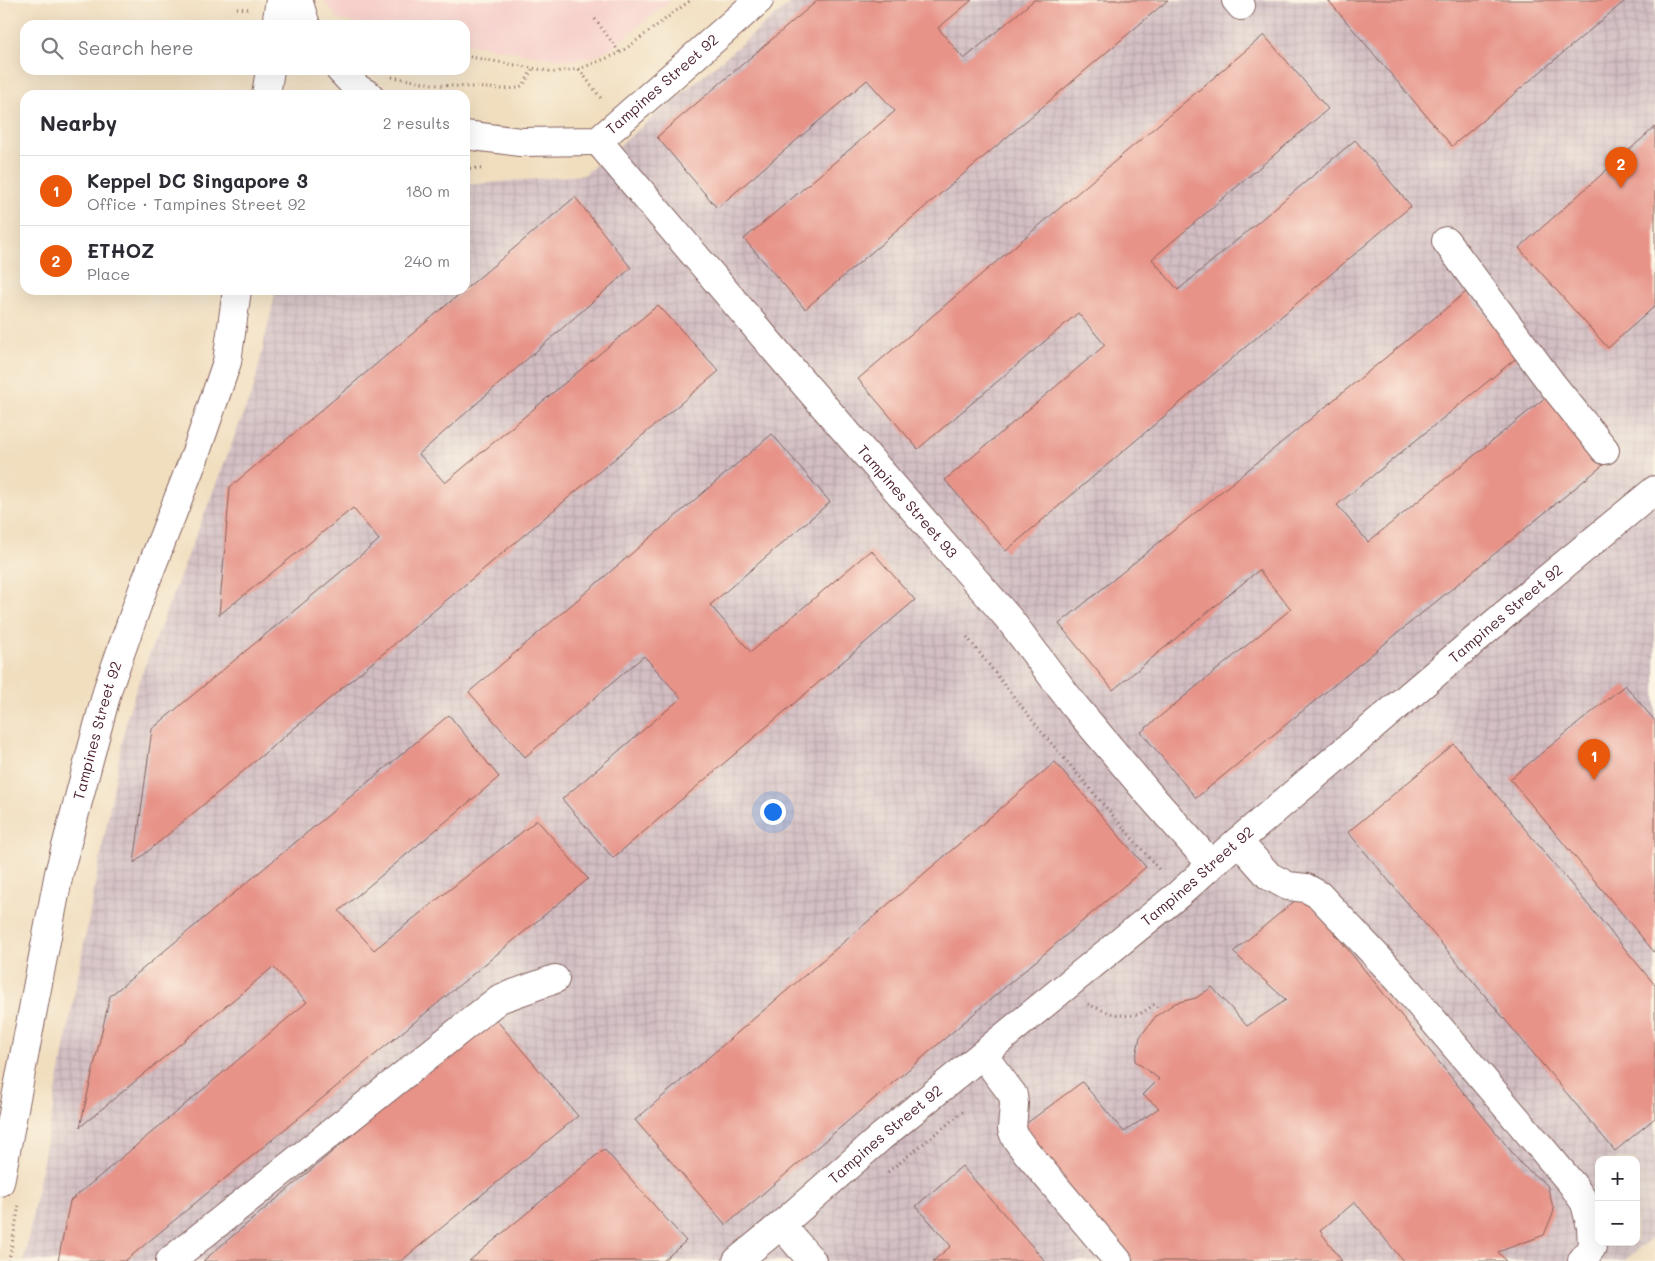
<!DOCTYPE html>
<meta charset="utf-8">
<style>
:root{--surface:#fff;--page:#f2f2f3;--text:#2b2b33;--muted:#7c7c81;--line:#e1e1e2;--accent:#ea580c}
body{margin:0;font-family:Mali,sans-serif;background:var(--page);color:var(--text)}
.controls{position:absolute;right:15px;bottom:15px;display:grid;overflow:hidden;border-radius:10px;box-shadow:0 5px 20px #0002}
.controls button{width:45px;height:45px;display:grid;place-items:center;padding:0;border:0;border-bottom:1px solid var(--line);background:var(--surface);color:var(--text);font:25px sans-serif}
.you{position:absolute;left:772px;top:811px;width:18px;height:18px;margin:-12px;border:4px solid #fff;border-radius:50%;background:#1a73e8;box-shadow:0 0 0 8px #1a73e833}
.badge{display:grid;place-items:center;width:32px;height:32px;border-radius:50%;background:var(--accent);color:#fff;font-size:16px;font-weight:700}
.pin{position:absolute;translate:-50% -41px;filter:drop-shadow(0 1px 2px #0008)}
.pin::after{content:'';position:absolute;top:26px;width:18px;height:15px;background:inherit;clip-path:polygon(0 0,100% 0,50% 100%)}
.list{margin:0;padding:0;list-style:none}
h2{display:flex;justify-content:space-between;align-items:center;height:65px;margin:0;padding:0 20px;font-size:21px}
h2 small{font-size:16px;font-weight:400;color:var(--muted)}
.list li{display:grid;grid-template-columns:32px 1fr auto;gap:15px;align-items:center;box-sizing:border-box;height:70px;padding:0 20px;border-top:1px solid var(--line)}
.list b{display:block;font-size:19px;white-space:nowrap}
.list p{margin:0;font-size:16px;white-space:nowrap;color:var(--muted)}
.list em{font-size:16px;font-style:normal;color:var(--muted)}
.icon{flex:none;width:28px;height:28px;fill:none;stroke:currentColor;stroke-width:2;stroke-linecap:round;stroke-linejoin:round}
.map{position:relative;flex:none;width:1655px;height:1261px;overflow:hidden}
.search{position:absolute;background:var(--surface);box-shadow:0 5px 20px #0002;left:20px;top:20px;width:450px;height:55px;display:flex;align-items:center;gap:12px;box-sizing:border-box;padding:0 18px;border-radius:15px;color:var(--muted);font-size:19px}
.panel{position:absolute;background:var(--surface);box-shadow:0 5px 20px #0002;left:20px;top:90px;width:450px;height:205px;border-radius:15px}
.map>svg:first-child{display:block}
</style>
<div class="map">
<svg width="1655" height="1261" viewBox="0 0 1655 1261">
<defs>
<pattern id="industrial-grid" width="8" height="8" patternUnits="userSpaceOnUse" patternTransform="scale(1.25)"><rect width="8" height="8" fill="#d2bec3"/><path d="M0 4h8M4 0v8" fill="none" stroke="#b6a3a8"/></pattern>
</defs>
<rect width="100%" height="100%" fill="#fcf5e5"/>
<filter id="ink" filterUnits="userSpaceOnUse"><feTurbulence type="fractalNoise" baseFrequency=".02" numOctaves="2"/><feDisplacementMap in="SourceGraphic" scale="10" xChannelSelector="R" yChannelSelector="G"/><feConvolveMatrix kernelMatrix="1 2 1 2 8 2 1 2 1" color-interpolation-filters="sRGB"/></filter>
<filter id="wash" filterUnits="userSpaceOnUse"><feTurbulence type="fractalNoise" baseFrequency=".0096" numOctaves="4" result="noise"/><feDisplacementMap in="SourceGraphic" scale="20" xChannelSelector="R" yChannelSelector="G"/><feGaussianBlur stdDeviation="1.12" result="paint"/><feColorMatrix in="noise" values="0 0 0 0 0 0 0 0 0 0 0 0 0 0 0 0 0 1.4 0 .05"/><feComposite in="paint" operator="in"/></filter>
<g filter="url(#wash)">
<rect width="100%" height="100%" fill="#f1debf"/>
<polygon fill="#f7d0cc" points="323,0 671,0 617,44 596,56 570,60 551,58 465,43 465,25 366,25 339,20"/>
<path fill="url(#industrial-grid)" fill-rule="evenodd" d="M794,0h861v1235l-31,26h-1600l103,-544 12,-36 115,-294 22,-97h189v-105l119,-10zM1599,1160h37v82h-37z"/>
<g id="blocks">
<g fill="#e79388">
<polygon points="818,0 972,0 938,28 964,59 1034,0 1168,0 805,309 744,239 895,111 867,80 717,208 657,137"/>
<polygon points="1328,0 1626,0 1452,146"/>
<polygon points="1264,35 1328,109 1152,259 1178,290 1355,140 1411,206 1006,551 945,480 1105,345 1078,313 918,449 858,379"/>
<polygon points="1655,127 1655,306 1608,348 1519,248"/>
<polygon points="575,197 631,268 419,454 445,483 658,305 719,371 134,863 152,729 379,540 353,508 219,615 230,487"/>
<polygon points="1466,292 1520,355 1337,505 1368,542 1552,392 1608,461 1196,798 1141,732 1291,609 1259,570 1113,690 1059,624"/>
<polygon points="772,434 830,502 710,605 751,652 871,550 915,600 613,858 562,799 681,698 644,656 525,757 469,692"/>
<polygon points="1625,685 1655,721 1655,953 1510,779"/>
<polygon points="449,715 499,777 339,911 374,950 537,820 588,879 125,1261 58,1261 70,1201 307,1002 273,967 80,1127 110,996"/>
<polygon points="1454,744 1655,985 1655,1118 1615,1151 1348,832"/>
<polygon points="1055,762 1146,867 726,1225 635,1120"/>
<polygon points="1303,894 1523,1166 1547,1185 1554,1211 1544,1235 1498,1252 1506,1261 1403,1261 1355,1202 1320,1231 1342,1261 1130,1261 1015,1132 1082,1082 1124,1132 1159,1108 1143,1095 1159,1079 1135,1061 1140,1037 1156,1016 1175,1003 1196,998 1212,987 1247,1026 1286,1000 1233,952"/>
<polygon points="493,1016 578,1116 401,1261 203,1261"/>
<polygon points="604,1149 686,1241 663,1261 469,1261"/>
<polygon points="962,1166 1045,1261 933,1261 951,1246 916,1206"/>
</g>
</g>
</g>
<g filter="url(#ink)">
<use href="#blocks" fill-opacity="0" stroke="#84625f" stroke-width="1"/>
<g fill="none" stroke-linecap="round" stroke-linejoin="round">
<defs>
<g id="minor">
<polyline points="298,0 306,25"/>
<polyline points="1236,0 1241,6"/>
<polyline points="276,25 280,0"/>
<polyline points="340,70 357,88 369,95"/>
<polyline points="266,95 270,70"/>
<path id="s1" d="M465,135l55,7 78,-1 161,-141"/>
<path id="s2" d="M598,141l190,224 222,255 63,84 75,89 63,71"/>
<polyline points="1446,241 1552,384 1605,450"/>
<polyline points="1238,841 1269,876 1288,886 1306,888 1319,895 1398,979 1572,1184 1585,1203 1591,1227 1592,1247 1582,1261"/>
<polyline points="983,1055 1013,1095 1014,1104 1012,1129 1015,1137 1023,1148 1118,1261"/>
<path id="s3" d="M0,1182l59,-309 49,-185 36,-102 50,-128 33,-96 10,-72"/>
<polyline points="781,1225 812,1261"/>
<polyline points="170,1261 499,999 555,979"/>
<path id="s4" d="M737,1261l44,-36 100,-88 298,-243 51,-46 312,-265 113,-93"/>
</g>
</defs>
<use href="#minor" stroke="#84625f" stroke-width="30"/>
<g stroke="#84625f" stroke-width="3" stroke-dasharray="1 4" stroke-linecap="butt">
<polyline points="237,8 249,9"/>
<polyline points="595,19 620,53"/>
<polyline points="465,56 554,72 579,69 620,53 691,0"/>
<polyline points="579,69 603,101"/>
<polyline points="392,77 438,85 503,89 519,88 524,84 533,68"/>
<polyline points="465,168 484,169"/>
<polyline points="967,637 1040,730 1161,872"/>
<path d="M1088,1004c15,7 36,16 53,9 5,-2 9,-6 14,-9l4,6"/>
<polyline points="888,1172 965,1110"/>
<polyline points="9,1261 19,1205"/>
</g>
<use href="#minor" stroke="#fff" stroke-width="28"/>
</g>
</g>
<g text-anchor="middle" stroke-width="4.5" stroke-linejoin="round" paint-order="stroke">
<g font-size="15" fill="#4a1f2b" stroke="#fcf5e5">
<text dy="5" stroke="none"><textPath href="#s1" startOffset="219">Tampines Street 92</textPath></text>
<text dy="5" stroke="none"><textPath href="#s2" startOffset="475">Tampines Street 93</textPath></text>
<text dy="5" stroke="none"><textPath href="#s4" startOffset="1005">Tampines Street 92</textPath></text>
<text dy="5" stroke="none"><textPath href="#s3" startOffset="462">Tampines Street 92</textPath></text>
<text dy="5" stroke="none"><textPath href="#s4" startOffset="600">Tampines Street 92</textPath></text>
<text dy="5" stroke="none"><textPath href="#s4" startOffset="195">Tampines Street 92</textPath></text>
</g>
</g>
</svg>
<div class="controls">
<button>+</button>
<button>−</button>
</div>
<div class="you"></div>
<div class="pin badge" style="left:1594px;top:780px">1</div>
<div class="pin badge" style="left:1621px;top:188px">2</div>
<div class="search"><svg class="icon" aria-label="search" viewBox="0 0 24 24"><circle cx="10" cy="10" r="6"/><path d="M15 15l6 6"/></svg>Search here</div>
<section class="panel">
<h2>Nearby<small>2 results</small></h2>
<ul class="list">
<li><span class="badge">1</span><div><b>Keppel DC Singapore 3</b><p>Office · Tampines Street 92</p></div><em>180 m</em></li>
<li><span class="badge">2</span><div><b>ETHOZ</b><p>Place</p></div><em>240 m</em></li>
</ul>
</section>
</div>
